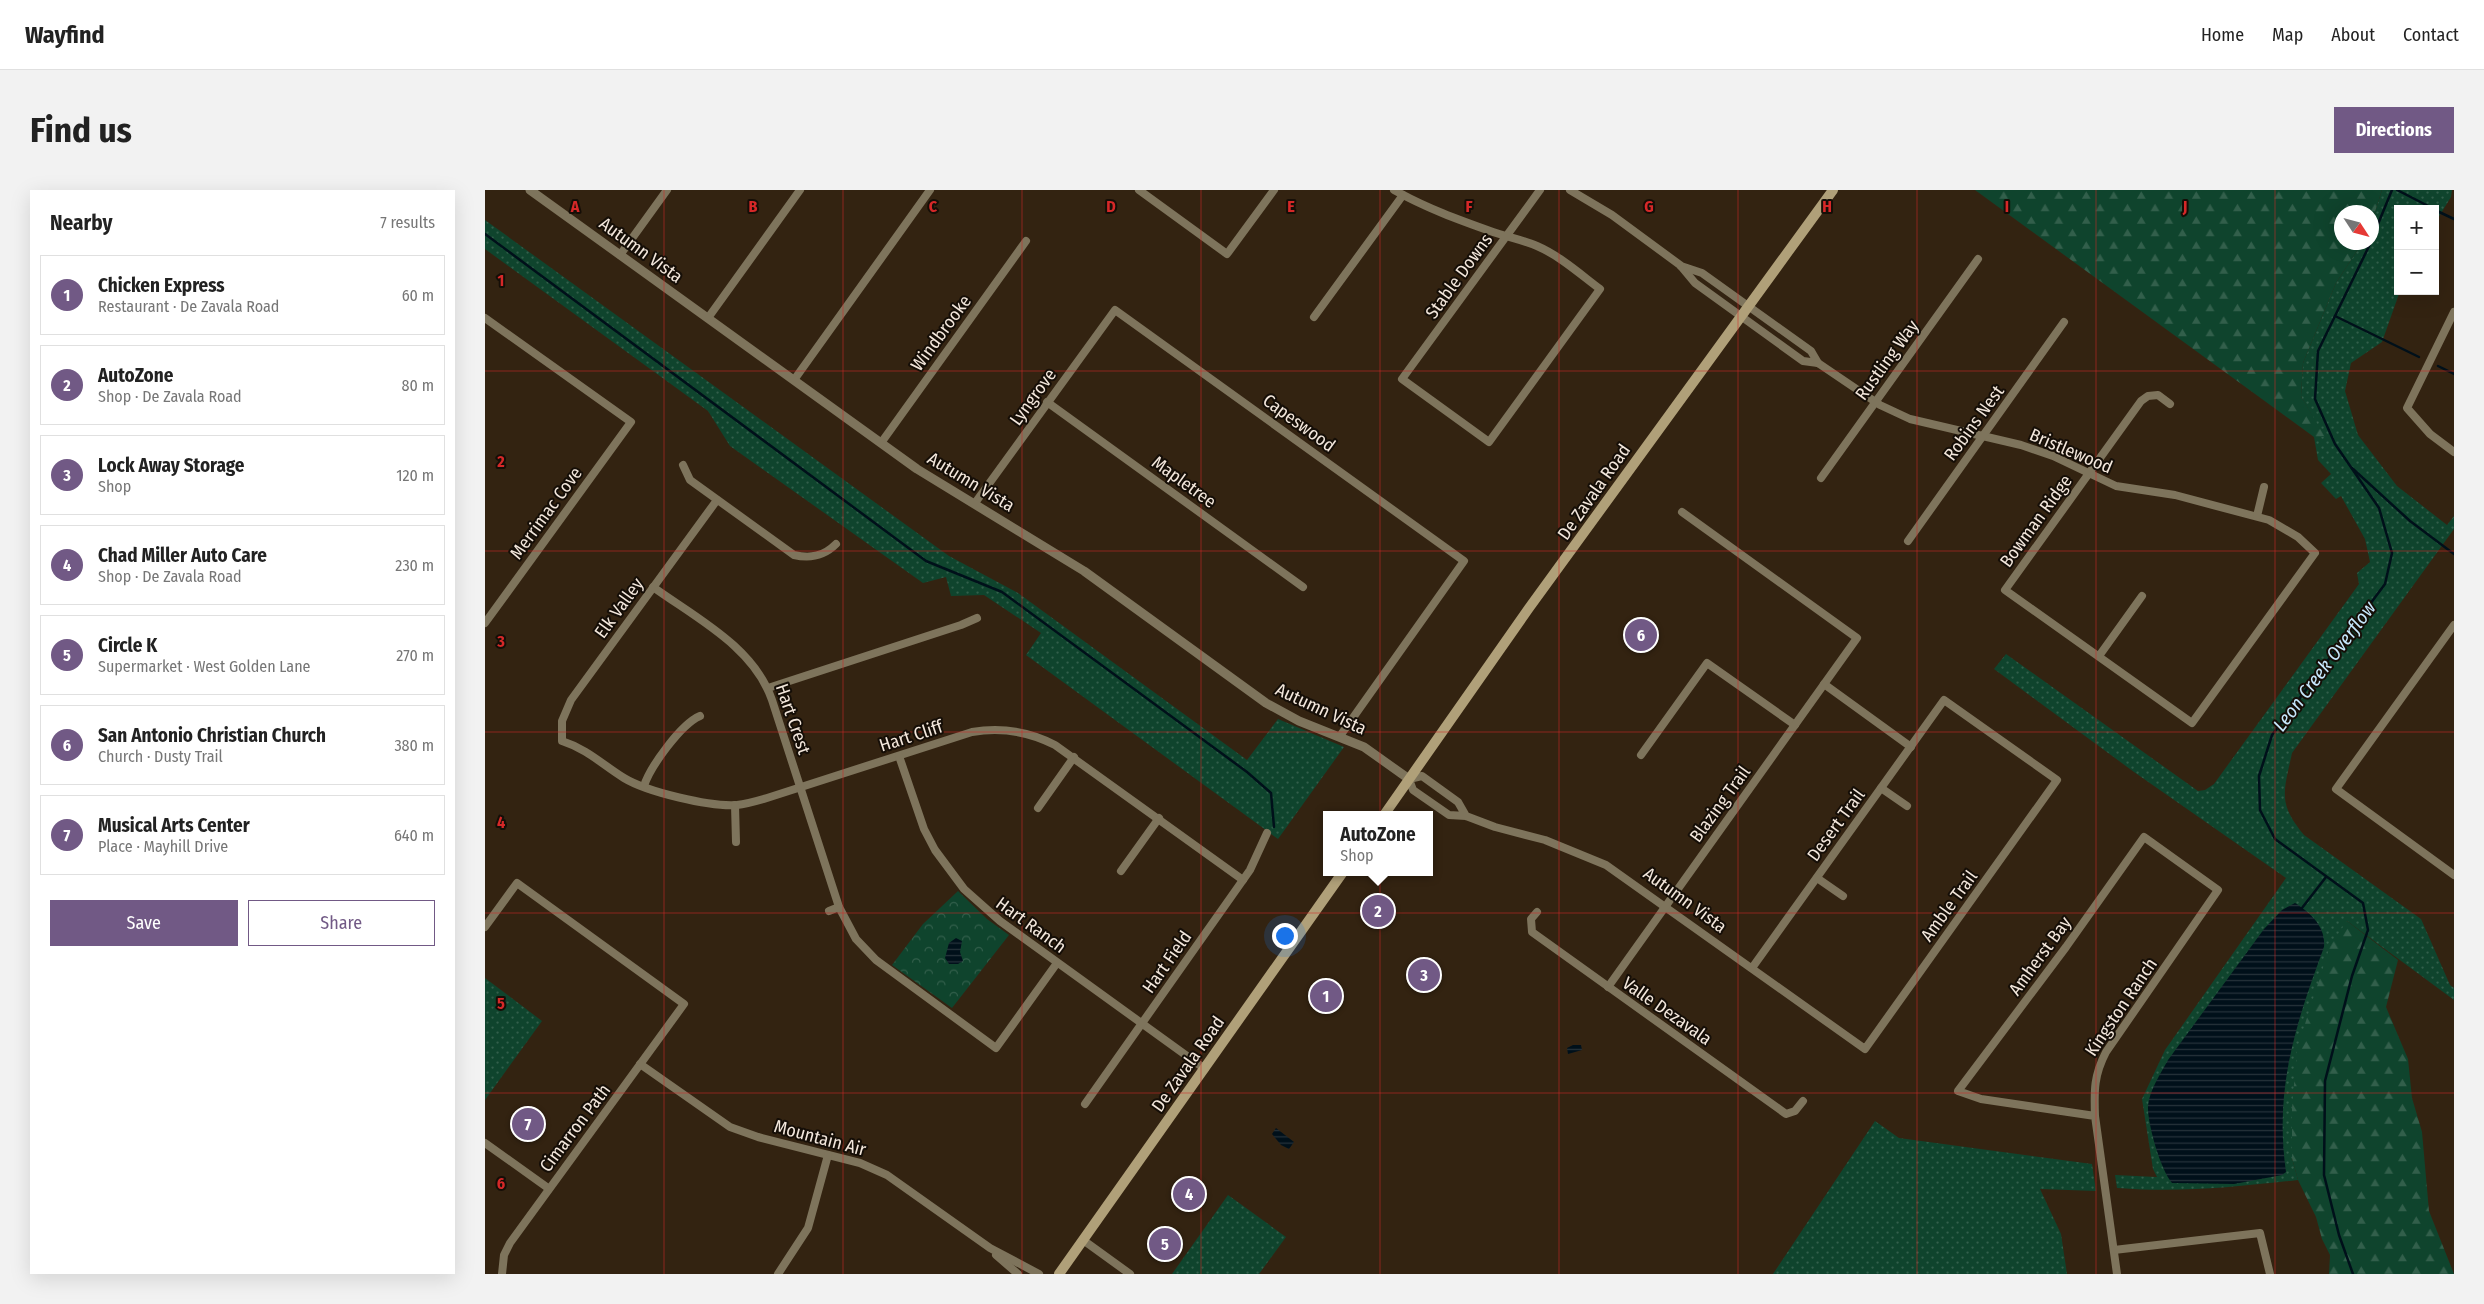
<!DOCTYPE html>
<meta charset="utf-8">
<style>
:root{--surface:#fff;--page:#f2f2f2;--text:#222;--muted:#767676;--line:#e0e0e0;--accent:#715985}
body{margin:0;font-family:"Fira Sans Condensed",sans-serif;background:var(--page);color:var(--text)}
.controls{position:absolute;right:15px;top:15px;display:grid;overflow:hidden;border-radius:0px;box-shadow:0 5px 20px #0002}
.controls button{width:45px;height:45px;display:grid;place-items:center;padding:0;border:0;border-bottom:1px solid var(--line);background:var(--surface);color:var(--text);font:25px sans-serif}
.compass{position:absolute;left:1849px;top:15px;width:45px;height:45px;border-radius:50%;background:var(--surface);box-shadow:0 5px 20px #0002;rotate:126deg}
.you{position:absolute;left:799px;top:745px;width:18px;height:18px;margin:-12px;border:4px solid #fff;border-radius:50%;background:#1a73e8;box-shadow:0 0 0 8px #1a73e833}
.badge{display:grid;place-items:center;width:32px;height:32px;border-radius:50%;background:var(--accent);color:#fff;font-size:16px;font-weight:700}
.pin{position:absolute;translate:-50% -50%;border:2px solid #fff;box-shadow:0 1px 5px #0006}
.popup{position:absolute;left:838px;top:621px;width:110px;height:65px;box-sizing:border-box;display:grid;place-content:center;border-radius:0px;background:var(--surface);filter:drop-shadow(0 1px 4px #0005);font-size:16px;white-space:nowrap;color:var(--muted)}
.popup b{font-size:19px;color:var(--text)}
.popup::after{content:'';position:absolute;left:50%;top:100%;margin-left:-10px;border:10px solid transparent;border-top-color:var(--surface)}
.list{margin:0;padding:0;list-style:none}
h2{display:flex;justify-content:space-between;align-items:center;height:65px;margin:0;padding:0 20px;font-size:21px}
h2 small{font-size:16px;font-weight:400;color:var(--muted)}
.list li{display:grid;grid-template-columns:32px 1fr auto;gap:15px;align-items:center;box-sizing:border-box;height:80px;margin:0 10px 10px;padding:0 10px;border:1px solid var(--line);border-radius:0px}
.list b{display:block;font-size:19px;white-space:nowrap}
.list p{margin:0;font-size:16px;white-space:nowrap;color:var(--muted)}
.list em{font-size:16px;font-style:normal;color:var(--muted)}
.actions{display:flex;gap:10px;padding:15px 20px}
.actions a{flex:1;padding:11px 0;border:1px solid var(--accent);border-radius:0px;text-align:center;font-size:18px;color:var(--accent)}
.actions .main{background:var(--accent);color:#fff}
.map{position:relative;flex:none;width:1969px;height:1084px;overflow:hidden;border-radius:0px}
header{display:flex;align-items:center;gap:30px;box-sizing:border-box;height:70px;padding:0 25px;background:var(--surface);border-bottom:1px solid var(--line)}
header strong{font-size:24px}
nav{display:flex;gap:28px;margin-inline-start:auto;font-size:18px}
.intro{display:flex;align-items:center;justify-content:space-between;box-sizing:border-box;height:120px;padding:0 30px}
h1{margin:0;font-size:35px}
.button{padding:12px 22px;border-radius:0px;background:var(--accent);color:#fff;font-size:18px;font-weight:700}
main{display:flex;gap:30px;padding:0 30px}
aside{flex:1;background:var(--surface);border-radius:0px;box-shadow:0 5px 20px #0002}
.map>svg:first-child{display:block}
</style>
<header>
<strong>Wayfind</strong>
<nav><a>Home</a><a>Map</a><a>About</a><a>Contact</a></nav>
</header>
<div class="intro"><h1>Find us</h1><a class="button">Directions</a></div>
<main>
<aside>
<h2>Nearby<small>7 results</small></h2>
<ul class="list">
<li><span class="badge">1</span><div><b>Chicken Express</b><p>Restaurant · De Zavala Road</p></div><em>60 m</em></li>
<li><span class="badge">2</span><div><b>AutoZone</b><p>Shop · De Zavala Road</p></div><em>80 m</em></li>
<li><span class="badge">3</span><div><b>Lock Away Storage</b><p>Shop</p></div><em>120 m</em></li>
<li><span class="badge">4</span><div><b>Chad Miller Auto Care</b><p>Shop · De Zavala Road</p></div><em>230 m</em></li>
<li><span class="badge">5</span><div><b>Circle K</b><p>Supermarket · West Golden Lane</p></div><em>270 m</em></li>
<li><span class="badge">6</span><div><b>San Antonio Christian Church</b><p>Church · Dusty Trail</p></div><em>380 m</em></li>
<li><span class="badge">7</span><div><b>Musical Arts Center</b><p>Place · Mayhill Drive</p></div><em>640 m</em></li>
</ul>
<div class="actions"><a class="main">Save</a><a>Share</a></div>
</aside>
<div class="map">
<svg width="1969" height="1084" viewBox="0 0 1969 1084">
<defs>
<pattern id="grass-dots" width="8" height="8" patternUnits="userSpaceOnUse" patternTransform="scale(1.25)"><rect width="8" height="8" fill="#0f442d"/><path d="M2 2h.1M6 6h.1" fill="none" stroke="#325f4b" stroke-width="1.8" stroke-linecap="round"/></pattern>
<pattern id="forest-firs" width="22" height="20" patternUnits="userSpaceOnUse" patternTransform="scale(1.25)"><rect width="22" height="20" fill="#0f442d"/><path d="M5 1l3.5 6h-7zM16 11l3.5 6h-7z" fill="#325f4b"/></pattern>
<pattern id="park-crowns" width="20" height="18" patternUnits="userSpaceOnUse" patternTransform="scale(1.25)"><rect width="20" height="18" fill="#0f442d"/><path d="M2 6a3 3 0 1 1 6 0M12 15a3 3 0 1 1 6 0" fill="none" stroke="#325f4b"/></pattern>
<pattern id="water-rules" width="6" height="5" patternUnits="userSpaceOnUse" patternTransform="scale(1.25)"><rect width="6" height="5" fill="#00101a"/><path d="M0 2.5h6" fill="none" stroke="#26333b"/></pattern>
</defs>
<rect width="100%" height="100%" fill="#332311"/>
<g fill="url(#grass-dots)">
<path d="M1897,0h70l-1,7 -16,26v-14h-37v82h2l-18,51 -31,21 -6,28 13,44 39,51 50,39 7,-9v13l-162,224c-8,38 -15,50 12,82l117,84 29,66 4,3v12l-107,-79 -55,187v50l6,22c-63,7 -117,13 -181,8l-2,-13 42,2 -4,-8 -11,-70 23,-49 121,-172 -152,-106 -140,-103 12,-15 192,137 7,-1 9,-6 145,-200 -2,-11 13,-11 -5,-23 -24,-43 -5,3 -15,-16 10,-9 -13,-14 -4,-23h10l-23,-41 2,-33 33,-80 26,-40 9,-1 1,-21z"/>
<polygon points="0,30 464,366 533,403 762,570 793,529 859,557 793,649 541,465 556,443 499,405 466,406 461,387 438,393 245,256 223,221 0,59"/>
<polygon points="0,788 57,831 0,910"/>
<polygon points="1390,931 1414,948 1607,974 1611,1001 1555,999 1576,1044 1582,1084 1288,1084"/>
<polygon points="743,1005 801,1047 774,1084 687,1084"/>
</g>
<g fill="url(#forest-firs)">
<polygon points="1490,0 1897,0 1887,31 1886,22 1856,22 1856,52 1877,53 1851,93 1818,173 1816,206 1840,247 1829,247"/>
<polygon points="1862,731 1913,770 1901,817 1923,869 1927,908 1937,942 1944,1021 1969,1084 1844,1084 1845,1065 1837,1049 1831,1027 1813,990 1807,968 1807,918 1812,859 1845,756"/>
</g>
<polygon fill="url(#park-crowns)" points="473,701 502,729 524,745 467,818 407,775 438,734"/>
<g fill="url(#water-rules)">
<path d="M1810,713c16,10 31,24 29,44 -28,76 -50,141 -38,225l-4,3 -48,9 -62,-1c-11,-12 -25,-60 -24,-77 1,-15 13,-33 20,-46l96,-131 18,-19z"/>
<polygon points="471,748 477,751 475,762 478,771 473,774 464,774 460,768 464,753"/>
<polygon points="1088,855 1096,855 1097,860 1083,864 1082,858"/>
<polygon points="791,938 809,952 804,959 796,955 787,944"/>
</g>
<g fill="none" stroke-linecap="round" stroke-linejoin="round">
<g stroke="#00101a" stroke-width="2.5">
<polyline points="1912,0 1949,19"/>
<polyline points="1950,20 1969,29"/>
<polyline points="0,44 441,371 517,402 762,582 786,603 789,637"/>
<polyline points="1886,51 1907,0"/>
<polyline points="1850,126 1934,167"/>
<polyline points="1953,176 1969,184"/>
<polyline points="1867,278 1925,331 1969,364"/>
<polyline points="1817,718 1841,687"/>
<polyline points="1868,1084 1854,1045 1839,985 1840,891 1867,786 1883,740 1878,713 1790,649 1775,620 1774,586 1787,545 1900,394 1907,363 1894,318 1850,254 1830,209 1833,161 1886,52"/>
</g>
<g stroke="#7e745c" stroke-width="8">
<polyline points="654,0 742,64 789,0"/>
<path d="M909,0c32,18 65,30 99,42 15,5 30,8 44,14 23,10 43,28 63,43l-111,153 -87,-63 138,-189"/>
<polyline points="1085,0 1127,25 1195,75 1210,93 1318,171 1333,173 1395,215 1425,229 1536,255 1568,266 1631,296 1690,305 1784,330 1813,347 1830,363 1707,533 1520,400 1656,211 1663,206 1673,205 1685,214"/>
<polyline points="135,65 182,0"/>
<polyline points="1196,76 1217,83 1326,161 1333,173"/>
<polyline points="1969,122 1922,218 1945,244 1969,262"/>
<polyline points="829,127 918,5"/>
<polyline points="0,128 146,232 0,433"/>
<polyline points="223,128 315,0"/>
<polyline points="309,190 445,0"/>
<polyline points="562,212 818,397"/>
<polyline points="396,253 541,51"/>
<path d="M198,275l7,15 104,75c17,4 30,1 42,-11"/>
<polyline points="1336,288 1493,69"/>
<path d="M232,310l-146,200 -9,21v20c25,8 41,24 62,37 23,14 86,29 113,27 10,-1 20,-4 30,-7l205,-66c30,-5 56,-1 83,13l188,135"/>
<polyline points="490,313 630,120 979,371 855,546"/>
<polyline points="1772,326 1779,297"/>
<polyline points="1423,351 1579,132"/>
<path d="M168,397c43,31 101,60 119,113l67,207 17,32 20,21 120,88 61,-85"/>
<polyline points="1969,435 1851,599 1969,685"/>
<polyline points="1614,466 1657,406"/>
<polyline points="1339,494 1426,557"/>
<polyline points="283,498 476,435 492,428"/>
<polyline points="1156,565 1222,473 1310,535"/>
<polyline points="414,566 439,639 450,660 479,699 515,731 720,879"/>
<path d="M159,596c6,-19 37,-62 56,-70"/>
<polyline points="1396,598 1422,616"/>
<polyline points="250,615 251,652"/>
<polyline points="553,618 589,567"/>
<polyline points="981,626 973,612 937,586 924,589 928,600 964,625 981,626 1010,637 1060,650 1121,675 1380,859 1572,590 1459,510 1267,778"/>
<polyline points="636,681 674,628"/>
<polyline points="1332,688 1358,706"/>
<polyline points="344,721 354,717"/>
<polyline points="1052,722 1046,729 1047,742 1301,924 1310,921 1318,911"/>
<polyline points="0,737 32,693 199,814 25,1053 19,1065 17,1084"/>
<polyline points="1123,797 1372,448 1197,322"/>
<polyline points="155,874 245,937 273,947 375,973 402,985 505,1058 554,1084"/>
<polyline points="600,914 765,680 782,643"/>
<path d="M1610,926l-114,-17 -23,-8 108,-144 78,-110 74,53 -112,162c-12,23 -12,38 -11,64l22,158"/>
<polyline points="0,953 63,998"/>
<polyline points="598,1050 645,1084"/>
<polyline points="1629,1060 1775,1043 1785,1084"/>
<polyline points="511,1065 533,1084"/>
<polyline points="293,1084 323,1038 343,965"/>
</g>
<polyline stroke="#7e745c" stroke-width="9" points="45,0 432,279 599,381 781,513 814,531 879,557 924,589"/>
<g stroke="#b0a079" stroke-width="10">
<polyline points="899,625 1044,418 1348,0"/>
<polyline points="574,1084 858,682"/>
</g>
</g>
<path fill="none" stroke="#d62828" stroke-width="1" stroke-opacity="0.55" d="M179,0v1084M358,0v1084M537,0v1084M716,0v1084M895,0v1084M1074,0v1084M1253,0v1084M1432,0v1084M1611,0v1084M1790,0v1084M0,181h1969M0,361h1969M0,542h1969M0,723h1969M0,903h1969"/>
<g text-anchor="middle" stroke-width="4" stroke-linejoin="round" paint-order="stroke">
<g font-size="18" fill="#f3e7dc" stroke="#150e07">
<text transform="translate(156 60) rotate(36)" y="6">Autumn Vista</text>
<text transform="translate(974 86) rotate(-54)" y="6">Stable Downs</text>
<text transform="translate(456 143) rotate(-54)" y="6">Windbrooke</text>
<text transform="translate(1402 170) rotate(-54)" y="6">Rustling Way</text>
<text transform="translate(548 207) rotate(-54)" y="6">Lyngrove</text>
<text transform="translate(814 233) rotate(36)" y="6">Capeswood</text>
<text transform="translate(1489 233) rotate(-54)" y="6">Robins Nest</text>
<text transform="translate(1586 261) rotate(23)" y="6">Bristlewood</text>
<text transform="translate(486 292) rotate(31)" y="6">Autumn Vista</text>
<text transform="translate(699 292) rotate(36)" y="6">Mapletree</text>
<text transform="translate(1109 302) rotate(-55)" y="6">De Zavala Road</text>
<text transform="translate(61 323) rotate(-54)" y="6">Merrimac Cove</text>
<text transform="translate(1551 331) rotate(-54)" y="6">Bowman Ridge</text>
<text transform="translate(134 418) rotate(-54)" y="6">Elk Valley</text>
<text transform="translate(836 519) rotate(25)" y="6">Autumn Vista</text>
<text transform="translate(308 529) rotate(71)" y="6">Hart Crest</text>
<text transform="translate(426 546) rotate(-18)" y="6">Hart Cliff</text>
<text transform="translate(1235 614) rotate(-54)" y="6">Blazing Trail</text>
<text transform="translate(1351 635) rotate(-54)" y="6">Desert Trail</text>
<text transform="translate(1200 710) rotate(36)" y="6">Autumn Vista</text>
<text transform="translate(1464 716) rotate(-54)" y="6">Amble Trail</text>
<text transform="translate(546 735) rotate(36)" y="6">Hart Ranch</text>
<text transform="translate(1555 766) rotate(-54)" y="6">Amherst Bay</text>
<text transform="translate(682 772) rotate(-55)" y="6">Hart Field</text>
<text transform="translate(1636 817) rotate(-56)" y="6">Kingston Ranch</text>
<text transform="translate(1182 821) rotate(35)" y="6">Valle Dezavala</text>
<text transform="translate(703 874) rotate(-55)" y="6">De Zavala Road</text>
<text transform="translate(90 938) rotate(-53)" y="6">Cimarron Path</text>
<text transform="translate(335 948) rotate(15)" y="6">Mountain Air</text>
</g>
<g font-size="19" font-style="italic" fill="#c7e8fd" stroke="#150e07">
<text transform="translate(1839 476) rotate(-53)" y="7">Leon Creek Overflow</text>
</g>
</g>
<g font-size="16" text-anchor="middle" font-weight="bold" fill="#d62828" stroke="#150e07" stroke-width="4" stroke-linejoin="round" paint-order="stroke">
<text x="90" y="22">A</text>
<text x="268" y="22">B</text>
<text x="448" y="22">C</text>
<text x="626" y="22">D</text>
<text x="806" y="22">E</text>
<text x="984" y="22">F</text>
<text x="1164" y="22">G</text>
<text x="1342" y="22">H</text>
<text x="1522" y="22">I</text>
<text x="1700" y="22">J</text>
<text x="16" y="96">1</text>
<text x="16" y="277">2</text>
<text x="16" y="457">3</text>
<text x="16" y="638">4</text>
<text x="16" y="819">5</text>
<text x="16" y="999">6</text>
</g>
</svg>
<div class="controls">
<button>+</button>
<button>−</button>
</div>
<svg class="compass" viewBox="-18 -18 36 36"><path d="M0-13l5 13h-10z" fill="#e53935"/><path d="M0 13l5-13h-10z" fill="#767676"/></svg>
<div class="you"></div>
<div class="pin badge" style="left:841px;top:806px">1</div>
<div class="pin badge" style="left:893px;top:721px">2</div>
<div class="popup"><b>AutoZone</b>Shop</div>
<div class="pin badge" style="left:939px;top:785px">3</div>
<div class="pin badge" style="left:704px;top:1004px">4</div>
<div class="pin badge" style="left:680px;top:1054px">5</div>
<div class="pin badge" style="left:1156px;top:445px">6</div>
<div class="pin badge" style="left:43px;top:934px">7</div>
</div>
</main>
